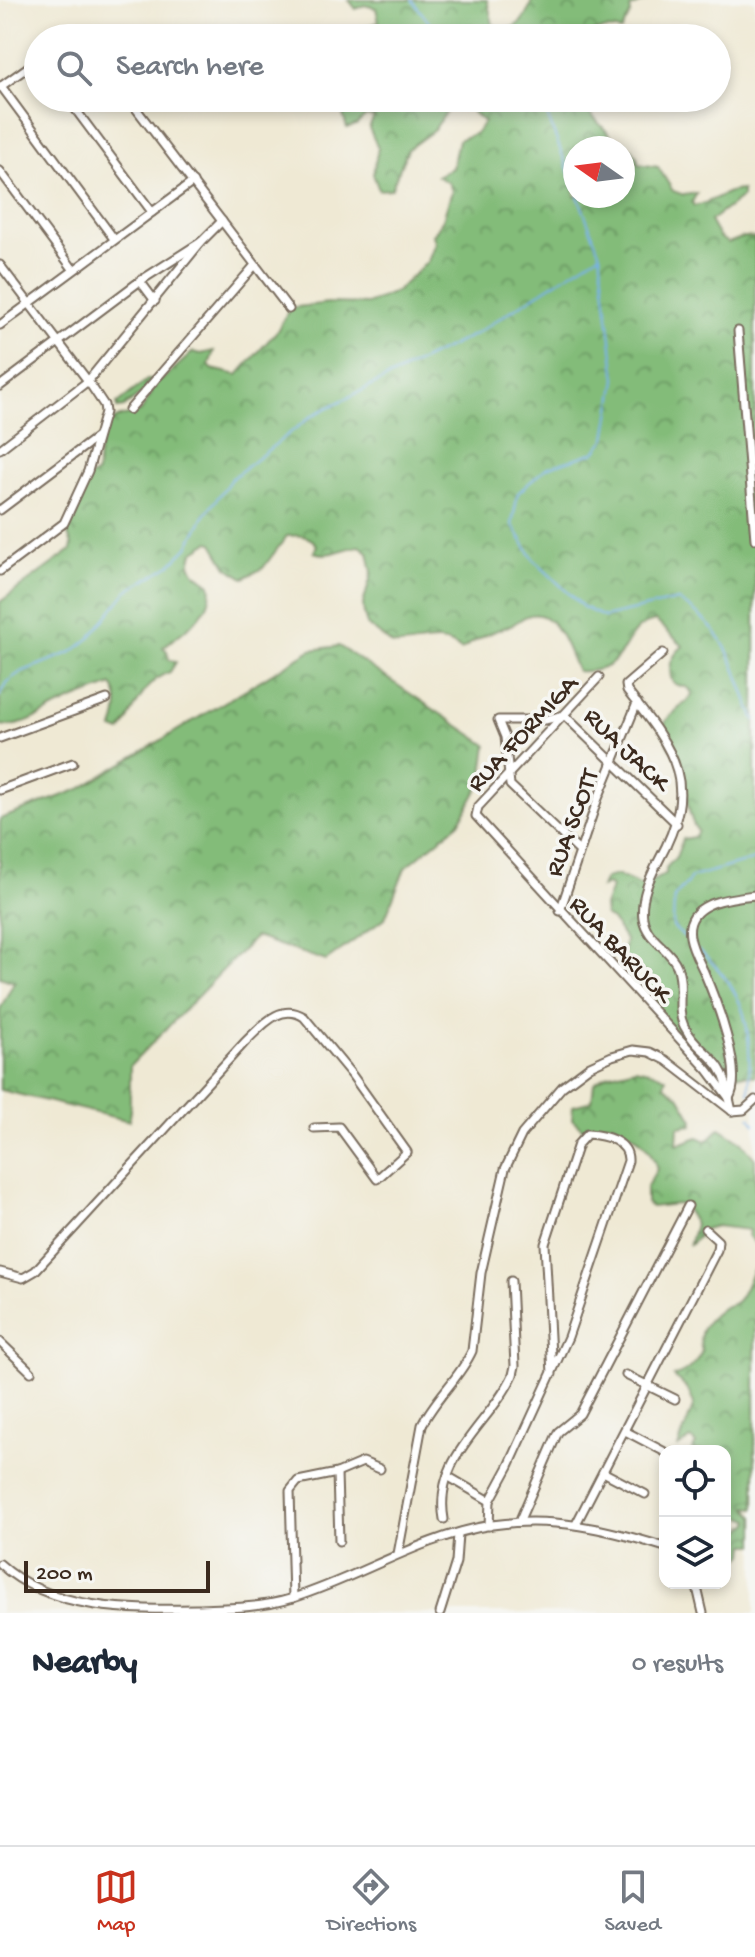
<!DOCTYPE html>
<style>
:root{--surface:#fff;--page:#f6f6f7;--text:#1f2937;--muted:#747a83;--line:#e0e1e3;--accent:#c8321e}
body{margin:0;font-family:"Gochi Hand",sans-serif;background:var(--page);color:var(--text)}
.controls{position:absolute;right:24px;bottom:24px;display:grid;overflow:hidden;border-radius:16px;box-shadow:0 4px 12px #0003}
.controls button{width:72px;height:72px;display:grid;place-items:center;padding:0;border:0;border-bottom:2px solid var(--line);background:var(--surface);color:var(--text);font:40px sans-serif}
.compass{position:absolute;left:563px;top:136px;width:72px;height:72px;border-radius:50%;background:var(--surface);box-shadow:0 4px 12px #0003;rotate:284deg}
.scale{position:absolute;left:24px;bottom:20px;width:186px;box-sizing:border-box;padding-left:8px;border:4px solid #3b2a1e;border-top:0;font-size:22px;line-height:28px;white-space:nowrap;color:#3b2a1e;-webkit-text-stroke:6px #f6f6f2;paint-order:stroke}
.list{margin:0;padding:0;list-style:none}
h2{display:flex;justify-content:space-between;align-items:center;height:104px;margin:0;padding:0 32px;font-size:34px}
h2 small{font-size:26px;font-weight:400;color:var(--muted)}
.icon{flex:none;width:44px;height:44px;fill:none;stroke:currentColor;stroke-width:2;stroke-linecap:round;stroke-linejoin:round}
.map{position:relative;flex:none;width:755px;height:1613px;overflow:hidden}
.search{position:absolute;background:var(--surface);box-shadow:0 4px 12px #0003;left:24px;right:24px;top:24px;height:88px;display:flex;align-items:center;gap:20px;box-sizing:border-box;padding:0 28px;border-radius:44px;color:var(--muted);font-size:30px}
.sheet{height:232px;background:var(--surface)}
nav{display:flex;justify-content:space-around;align-items:center;box-sizing:border-box;height:112px;border-top:2px solid var(--line);background:var(--surface);font-size:22px;color:var(--muted)}
nav a{display:grid;justify-items:center;gap:4px}
nav .on{color:var(--accent)}
.map>svg:first-child{display:block}
</style>
<div class="map">
<svg width="755" height="1613" viewBox="0 0 755 1613">
<defs>
<pattern id="forest-crowns" width="20" height="18" patternUnits="userSpaceOnUse" patternTransform="scale(2)"><rect width="20" height="18" fill="#83bc79"/><path d="M2 6a3 3 0 1 1 6 0M12 15a3 3 0 1 1 6 0" fill="none" stroke="#6c9963"/></pattern>
</defs>
<rect width="100%" height="100%" fill="#f6f6f2"/>
<filter id="ink" filterUnits="userSpaceOnUse"><feTurbulence type="fractalNoise" baseFrequency=".0125" numOctaves="2"/><feDisplacementMap in="SourceGraphic" scale="16" xChannelSelector="R" yChannelSelector="G"/><feConvolveMatrix kernelMatrix="1 2 1 2 8 2 1 2 1" color-interpolation-filters="sRGB"/></filter>
<filter id="wash" filterUnits="userSpaceOnUse"><feTurbulence type="fractalNoise" baseFrequency=".006" numOctaves="4" result="noise"/><feDisplacementMap in="SourceGraphic" scale="32" xChannelSelector="R" yChannelSelector="G"/><feGaussianBlur stdDeviation="1.8" result="paint"/><feColorMatrix in="noise" values="0 0 0 0 0 0 0 0 0 0 0 0 0 0 0 0 0 1.4 0 .05"/><feComposite in="paint" operator="in"/></filter>
<g filter="url(#wash)">
<rect width="100%" height="100%" fill="#efe9d4"/>
<g fill="url(#forest-crowns)" stroke="#5f734c" stroke-width="2">
<path d="M349,0h138l6,25c21,11 34,-6 39,-25h117l-19,8 1,5 -10,18c-14,-3 -27,-2 -39,7h-229l3,-8 23,-8 -3,-14 -12,-3 -8,4z"/>
<path d="M337,98h229l18,9 27,29 4,12h-40v48h48v-46l9,-1 6,10 -1,5 21,3 15,24 11,4 13,-2 -5,9 2,4c17,-2 30,-16 48,-16v7l-32,24 9,16 9,6 16,-6 11,1v838l-32,-3 -8,5 -62,-69 -4,-10 1,-24 -16,-8 -12,-2 3,-25 -13,-20 -7,-4 -1,-10 7,-18 -3,-4 -7,3 4,-9 12,-3 25,11 24,-12v-6l10,-11 7,-18 11,-2 4,-6c-11,-11 -11,-43 -16,-61 -5,-15 -16,-26 -20,-41l5,-10 25,-23c-1,-12 -11,-8 -19,-13 -6,-14 -2,-27 10,-37l-27,-25c-40,6 -21,54 -79,50 -9,-17 -21,-66 -50,-55 -6,2 -10,7 -16,9 -18,6 -35,14 -50,25 -19,-18 -46,-3 -68,-5l-26,-20 -3,-11 -1,-10 9,-32 -4,-20 -8,-6c-17,2 -30,12 -46,6l3,-7c-8,-11 -19,-10 -30,-9l-24,32 -19,10 -17,-11 -14,-24 -4,-1 -16,10 -3,13 5,8 15,11c6,28 -28,48 -47,63l4,4 2,9 7,2 -6,10c-26,7 -36,40 -49,60l-8,-3c5,-14 8,-33 -1,-44 -18,7 -36,13 -53,21 -19,9 -37,23 -59,19v-123l71,-52 1,-5 -6,-16 17,-35 2,-14 12,-7c2,-16 1,-46 19,-54 7,-4 17,-4 25,-8l11,-18 -6,-3 -22,17 -7,1v-4l30,-24h15l31,-28 8,2 13,-3 -5,14 3,4 26,6 39,-44 13,-23 38,-5 39,1 30,-13 31,-30 7,-19 -2,-7 10,-16 9,-28 -3,-8 -12,-7 15,-8 6,-28 18,-7 8,-11 -16,-14 -16,-5 -18,27 -26,19 -17,40 -12,1 -6,-16 5,-26 -9,-20 5,-11 -8,-1 -10,9 -9,3 -6,-20 -6,-7z"/>
<polygon points="339,646 487,745 482,781 459,823 405,868 385,918 326,961 255,937 130,1066 130,1121 0,1090 0,1009 14,982 0,977 0,819 80,789 311,650"/>
<path d="M635,1068c10,2 23,4 31,10l-2,7 15,11 14,24 -1,5 -14,2 -1,18 21,-8 9,4 13,-13 22,14 13,17v84l-7,-6 1,-7 -33,-4 -11,3 -16,17 6,-22 -11,-18 -6,-2 -27,3 -5,-4v-15l11,-19c-5,-21 -24,-39 -44,-44 -9,-2 -17,1 -26,0l-3,5 -12,-11 1,-13 19,-5 2,-18 13,-8z"/>
<path d="M755,1267v241l-8,-1 8,9v29h-9l-1,9 -20,18v-24l5,-10 20,-15 1,-3 -14,-5h-12v-64h-33l4,-7 -5,-5 -13,8 16,-43 -6,-14 -14,-14c12,-2 23,-14 28,-25 -6,-19 4,-31 19,-42 5,-5 10,-2 16,-8 8,-9 11,-23 18,-34z"/>
</g>
<g fill="none" stroke-linecap="round" stroke-linejoin="round">
<g stroke="#78b1e8" stroke-width="2">
<polyline points="412,0 441,38"/>
<polyline points="519,98 547,115 575,188"/>
<polyline points="578,196 600,254"/>
<path d="M0,696l8,-15 13,-9 51,-20 18,-14 37,-47 43,-26 18,-18 15,-29 28,-39 82,-64 162,-81 125,-80 16,125 -10,59 -11,14 -49,16 -28,25 -6,31 22,36 49,47 21,10 74,-17c54,34 54,66 77,120"/>
<polyline points="685,938 673,927 674,898 692,877 755,859"/>
<path d="M699,950c51,46 52,78 50,143"/>
<polyline points="750,1117 755,1124"/>
</g>
</g>
</g>
<g filter="url(#ink)">
<g fill="none" stroke-linecap="round" stroke-linejoin="round">
<defs>
<g id="minor">
<polyline points="66,38 73,36 80,38"/>
<polyline points="1,86 114,239"/>
<polyline points="0,87 38,60"/>
<polyline points="67,98 152,212"/>
<polyline points="128,98 289,309"/>
<polyline points="0,171 73,269"/>
<polyline points="0,265 88,381 104,405 105,412 88,471 64,523 0,571"/>
<polyline points="140,281 155,301"/>
<polyline points="0,325 193,182"/>
<polyline points="738,331 755,539"/>
<polyline points="0,386 140,281 201,242 222,221"/>
<polyline points="129,410 255,265"/>
<polyline points="0,449 88,381 201,242"/>
<polyline points="0,510 97,437"/>
<path d="M663,653l-37,32 1,6c49,61 73,94 32,169 -9,17 -19,38 -16,58 4,23 26,29 34,48 8,19 -2,42 7,60 16,31 39,28 45,70"/>
<polyline points="599,677 478,807 476,816 708,1070 729,1098 732,1111"/>
<polyline points="0,738 107,699"/>
<polyline points="0,790 73,763"/>
<polyline points="579,851 510,785 505,737 498,720 545,720 564,715 677,824"/>
<polyline points="560,911 597,801 637,703"/>
<path d="M729,1098c16,-25 -14,-100 -25,-126 -5,-11 -12,-23 -14,-35 -6,-36 41,-39 65,-42"/>
<path d="M0,1272l23,6 12,-7 210,-229c17,-16 35,-40 59,-25l48,58 55,77 -30,27 -38,-52 -25,1"/>
<polyline points="0,1342 31,1372"/>
<polyline points="626,1375 675,1399"/>
<polyline points="625,1431 665,1452"/>
<polyline points="603,1472 645,1494"/>
<polyline points="337,1473 339,1541"/>
<polyline points="449,1477 490,1501"/>
<path d="M444,1519c-11,-62 46,-95 69,-144l2,-9 -4,-85"/>
<polyline points="519,1522 558,1432 580,1414 688,1206"/>
<polyline points="576,1524 717,1250 718,1241 705,1229"/>
<path d="M489,1526l1,-25 19,-35 59,-129 60,-176c1,-20 -23,-26 -41,-27l-9,10 -33,100 7,130"/>
<path d="M398,1554l24,-129c13,-27 38,-47 50,-74l9,-78 24,-104 17,-35 40,-47 28,-21 22,-10 21,-6 17,2 16,8 66,51 12,-1 11,-10"/>
<path d="M0,1564c51,47 131,46 196,45 33,-1 65,-1 97,-11 67,-21 129,-62 199,-73 61,-9 115,4 173,22"/>
<polyline points="696,1583 703,1613"/>
<polyline points="293,1598 290,1491 298,1481 337,1473 363,1462 380,1469"/>
<polyline points="440,1613 456,1562 458,1534"/>
</g>
</defs>
<use href="#minor" stroke="#7a6d5e" stroke-width="11"/>
<use href="#minor" stroke="#fff" stroke-width="7"/>
</g>
</g>
<g text-anchor="middle" stroke-width="7" stroke-linejoin="round" paint-order="stroke">
<g font-size="26" fill="#3b2a1e" stroke="#f6f6f2">
<text transform="translate(521 732) rotate(-47)" y="9">RUA FORMIGA</text>
<text transform="translate(628 748) rotate(44)" y="9">RUA JACK</text>
<text transform="translate(570 822) rotate(-70)" y="9">RUA SCOTT</text>
<text transform="translate(622 948) rotate(47)" y="9">RUA BARUCK</text>
</g>
</g>
</svg>
<div class="controls">
<button><svg class="icon" aria-label="locate" viewBox="0 0 24 24"><circle cx="12" cy="12" r="6"/><path d="M12 2v4M12 18v4M2 12h4M18 12h4"/></svg></button>
<button><svg class="icon" aria-label="layers" viewBox="0 0 24 24"><path d="M12 4l9 5-9 5-9-5zM3 14l9 5 9-5"/></svg></button>
</div>
<svg class="compass" viewBox="-18 -18 36 36"><path d="M0-13l5 13h-10z" fill="#e53935"/><path d="M0 13l5-13h-10z" fill="#747a83"/></svg>
<div class="scale">200 m</div>
<div class="search"><svg class="icon" aria-label="search" viewBox="0 0 24 24"><circle cx="10" cy="10" r="6"/><path d="M15 15l6 6"/></svg>Search here</div>
</div>
<section class="sheet">
<h2>Nearby<small>0 results</small></h2>
<ul class="list">
</ul>
</section>
<nav>
<a class="on"><svg class="icon" aria-label="map" viewBox="0 0 24 24"><path d="M3 6l6-2 6 2 6-2v14l-6 2-6-2-6 2zM9 4v14M15 6v14"/></svg>Map</a>
<a><svg class="icon" aria-label="directions" viewBox="0 0 24 24"><path d="M12 3l9 9-9 9-9-9zM9 14v-3h6M13 9l2 2-2 2"/></svg>Directions</a>
<a><svg class="icon" aria-label="saved" viewBox="0 0 24 24"><path d="M7 4h10v16l-5-4-5 4z"/></svg>Saved</a>
</nav>
